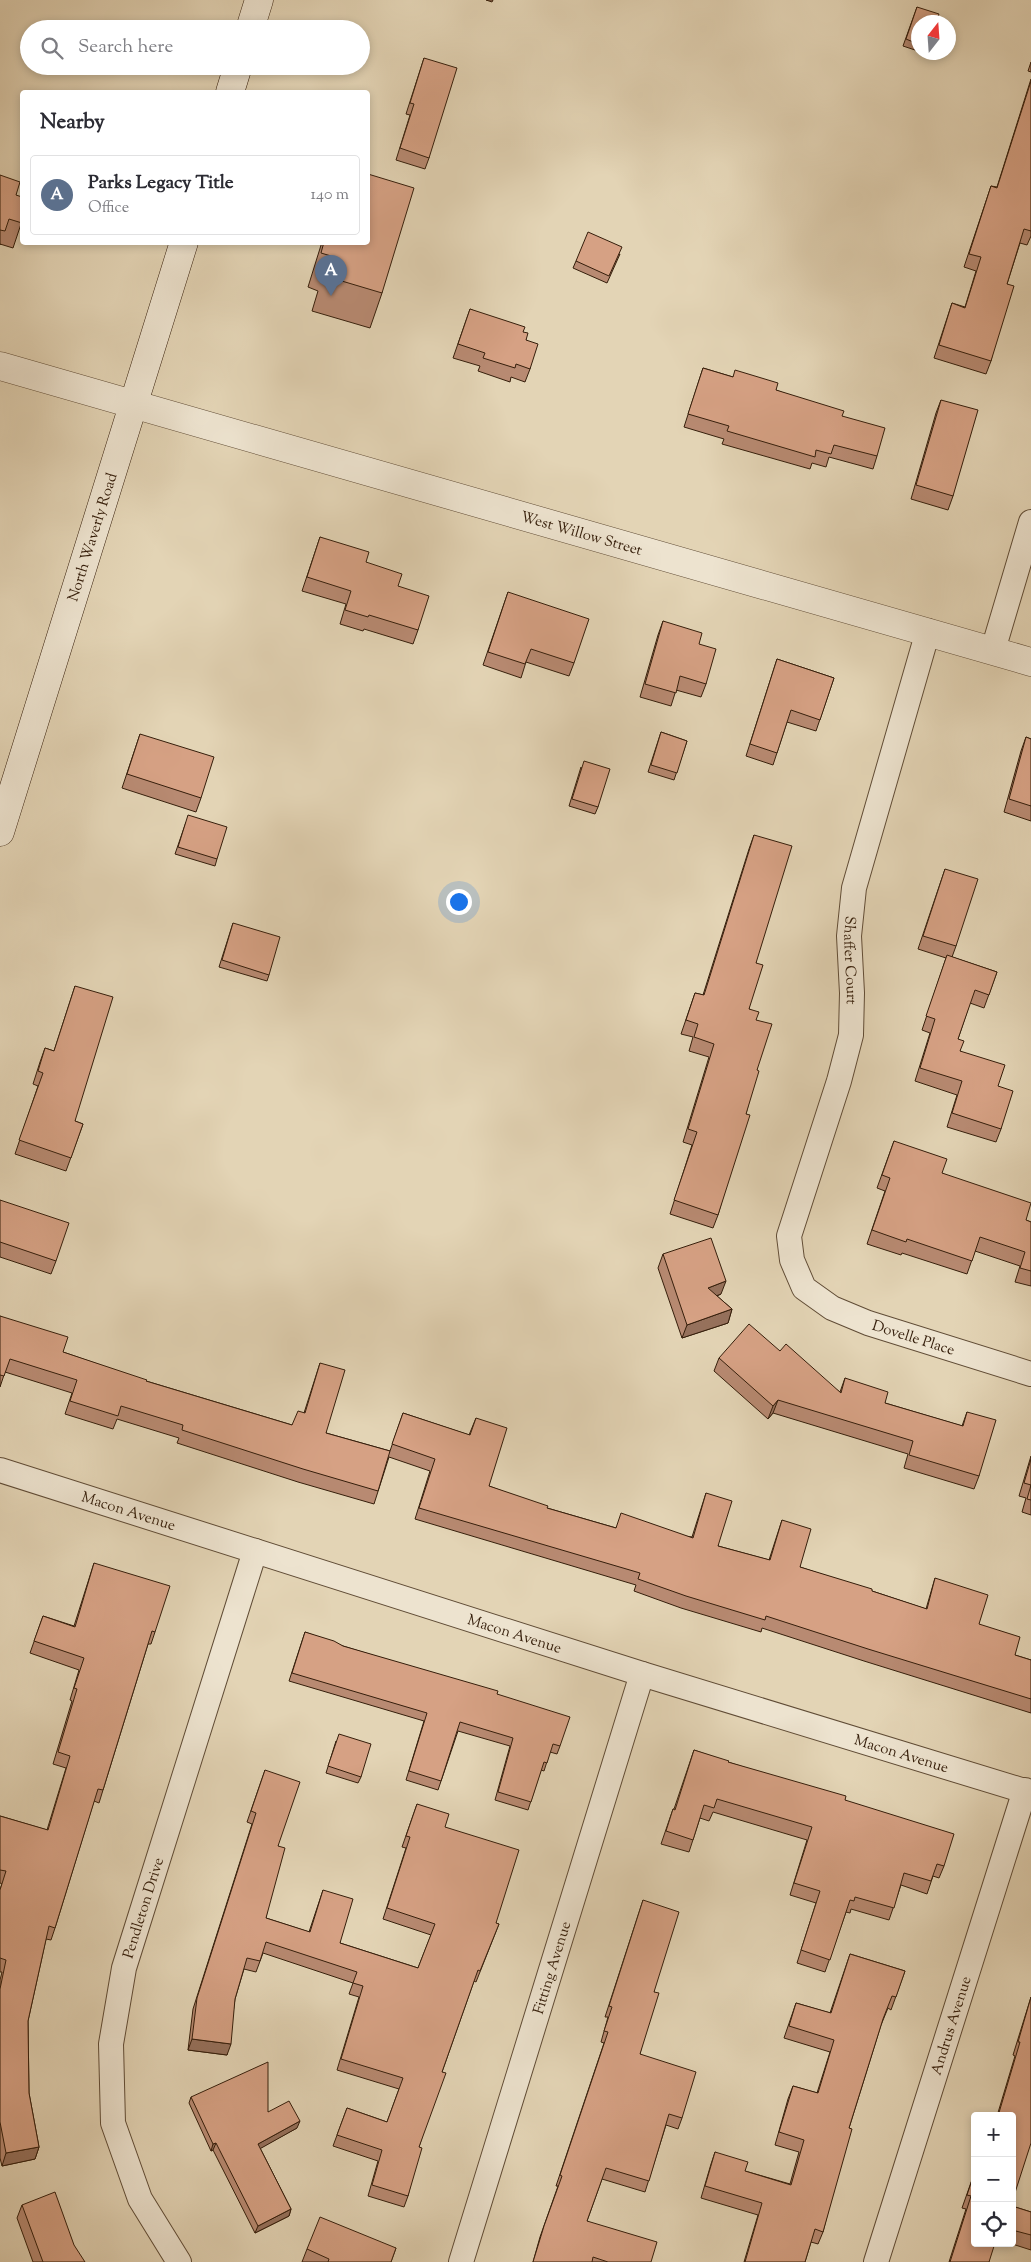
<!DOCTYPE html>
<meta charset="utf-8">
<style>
:root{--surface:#fff;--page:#f7f7f7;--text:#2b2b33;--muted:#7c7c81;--line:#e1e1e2;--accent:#b45309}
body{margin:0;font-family:"Sorts Mill Goudy",serif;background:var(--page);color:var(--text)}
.controls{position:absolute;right:15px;bottom:15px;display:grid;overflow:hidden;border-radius:5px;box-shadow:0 2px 8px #0003}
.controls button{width:45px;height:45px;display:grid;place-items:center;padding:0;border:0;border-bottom:1px solid var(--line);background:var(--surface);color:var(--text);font:25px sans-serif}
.compass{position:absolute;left:911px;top:15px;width:45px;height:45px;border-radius:50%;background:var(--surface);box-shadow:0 2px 8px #0003;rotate:17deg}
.you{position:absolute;left:458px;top:901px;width:18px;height:18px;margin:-12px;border:4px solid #fff;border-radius:50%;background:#1a73e8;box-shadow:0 0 0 8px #1a73e833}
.badge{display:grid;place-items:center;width:32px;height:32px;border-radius:50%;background:var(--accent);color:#fff;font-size:16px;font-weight:700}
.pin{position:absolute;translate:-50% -41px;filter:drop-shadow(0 1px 2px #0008)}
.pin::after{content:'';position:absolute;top:26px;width:18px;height:15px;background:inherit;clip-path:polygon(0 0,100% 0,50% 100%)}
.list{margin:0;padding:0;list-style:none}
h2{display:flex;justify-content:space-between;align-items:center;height:65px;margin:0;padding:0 20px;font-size:21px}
h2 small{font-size:16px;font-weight:400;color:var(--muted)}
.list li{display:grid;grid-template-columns:32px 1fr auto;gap:15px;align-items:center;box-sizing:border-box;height:80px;margin:0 10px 10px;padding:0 10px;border:1px solid var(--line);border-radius:5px}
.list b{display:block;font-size:19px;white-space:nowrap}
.list p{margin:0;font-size:16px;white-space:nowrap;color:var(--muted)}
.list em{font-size:16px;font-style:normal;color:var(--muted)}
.icon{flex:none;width:28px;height:28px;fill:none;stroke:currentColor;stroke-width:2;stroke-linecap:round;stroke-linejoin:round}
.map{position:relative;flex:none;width:1031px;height:2262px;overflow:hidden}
.search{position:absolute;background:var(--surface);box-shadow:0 2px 8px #0003;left:20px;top:20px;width:350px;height:55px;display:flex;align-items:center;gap:12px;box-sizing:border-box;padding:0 18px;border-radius:28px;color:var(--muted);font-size:19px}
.panel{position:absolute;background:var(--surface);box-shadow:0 2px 8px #0003;left:20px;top:90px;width:350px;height:155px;border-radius:5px}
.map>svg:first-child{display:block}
</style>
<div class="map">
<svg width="1031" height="2262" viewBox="0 0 1031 2262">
<rect width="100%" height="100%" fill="#e3d4b5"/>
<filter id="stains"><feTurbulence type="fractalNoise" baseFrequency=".004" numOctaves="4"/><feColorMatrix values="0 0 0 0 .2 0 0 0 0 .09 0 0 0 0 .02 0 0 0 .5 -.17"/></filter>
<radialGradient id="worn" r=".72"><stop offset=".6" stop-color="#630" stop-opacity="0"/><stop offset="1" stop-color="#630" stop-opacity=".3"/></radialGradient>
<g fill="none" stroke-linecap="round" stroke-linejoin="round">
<defs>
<g id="minor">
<path id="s1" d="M928,631l-74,257 -5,48 3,57 -1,42 -12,46 -50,155 3,24 12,28 28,20 36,15 163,51"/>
<polyline points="993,650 1031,522"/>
<path id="s2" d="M0,1470l642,204 389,119"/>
<path id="s3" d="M179,2262l-39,-63 -27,-76 -2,-79 13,-76 131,-417"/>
<path id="s4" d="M461,2262l181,-588"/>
<path id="s5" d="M876,2262l149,-472"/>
</g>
<g id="tertiary">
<path id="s6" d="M0,366l1031,296"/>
</g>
<g id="secondary">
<polyline points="250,29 259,0"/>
<polyline points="230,92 238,66"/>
<path id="s7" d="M0,832l184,-590"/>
</g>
</defs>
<use href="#minor" stroke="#604c36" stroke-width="26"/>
<use href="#tertiary" stroke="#604c36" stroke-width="29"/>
<use href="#secondary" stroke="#351e0b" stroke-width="29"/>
<use href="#minor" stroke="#ede3cf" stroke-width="24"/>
<use href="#tertiary" stroke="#ede3cf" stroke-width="28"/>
<use href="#secondary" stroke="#ede3cf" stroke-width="28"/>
</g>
<g fill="#b88a72" stroke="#351e0b">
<polygon points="486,0 493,0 492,2"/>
<polygon points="917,7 918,22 918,51 903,46"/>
<polygon points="424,58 429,158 425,169 396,160 410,115 406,114"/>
<polygon points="1031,62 1031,72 1028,71"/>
<polygon points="1031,79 1031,236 1027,245 1020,243 1007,284 991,361 986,374 934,358 952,303 965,307 976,271 964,267 991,186 997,187"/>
<polygon points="0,175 16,195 22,221 13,248 0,244 0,245"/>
<polygon points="322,242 368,242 382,293 370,328 312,311 318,291 308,287"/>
<polygon points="620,254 607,283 573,268 576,261"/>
<polygon points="470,309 523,332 526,340 530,369 525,382 511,377 510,382 478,371 480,366 453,358"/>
<polygon points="703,368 776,390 842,416 877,456 873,469 829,457 826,467 812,463 810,469 722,444 724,439 684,427"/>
<polygon points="941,400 953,496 948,510 911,499 936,413"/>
<polygon points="320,537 366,562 398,586 418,630 413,644 364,629 363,631 340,624 346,604 302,591"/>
<polygon points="508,592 574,663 569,676 526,662 521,678 483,665"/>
<polygon points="663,621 699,644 706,684 701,697 676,690 671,706 640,697 658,635"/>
<polygon points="777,659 834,678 816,731 787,722 773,765 746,756"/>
<polygon points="661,732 687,741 674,780 648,772"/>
<polygon points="140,734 201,798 196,812 122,788"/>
<polygon points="1026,737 1031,739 1031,821 1004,812 1021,751"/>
<polygon points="581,767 598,807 595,814 569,806"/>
<polygon points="186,822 217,859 215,866 175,854"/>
<polygon points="754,835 756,963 749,1009 756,1020 757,1070 746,1114 718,1215 713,1228 670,1214 692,1145 683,1142 709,1057 689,1051 693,1037 681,1034 695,993 703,995 749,849"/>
<polygon points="945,869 956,946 952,957 997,972 984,1008 970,1003 958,1039 960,1051 998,1086 1001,1129 996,1142 947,1127 957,1095 915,1081 930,1033 922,1030 946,958 918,949"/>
<polygon points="233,923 269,975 267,981 219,967"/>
<polygon points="75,986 75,1121 83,1124 66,1171 15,1154 38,1086 33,1084 40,1062 45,1048 54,1051"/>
<polygon points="894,1141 942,1173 1026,1220 1031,1222 1031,1286 1015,1282 1020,1266 975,1251 967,1274 902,1253 901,1255 867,1244 885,1191 877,1188"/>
<polygon points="0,1200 56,1261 51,1274 0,1257"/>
<polygon points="663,1254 721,1294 717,1296 732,1309 728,1323 682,1338 658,1268"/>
<polygon points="0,1316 63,1352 146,1381 292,1425 304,1413 320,1363 326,1433 390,1451 403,1413 469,1435 476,1418 489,1486 547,1508 616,1528 692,1537 706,1493 718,1546 769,1560 782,1520 800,1567 926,1609 935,1578 979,1624 1015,1655 1031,1660 1031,1713 864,1661 762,1628 761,1632 681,1608 634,1591 636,1585 415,1519 430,1471 389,1457 374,1504 298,1482 177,1443 179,1438 117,1419 113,1429 65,1414 72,1393 5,1372 0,1387"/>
<polygon points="780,1351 840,1392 845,1378 885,1403 962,1426 967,1412 979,1476 974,1489 904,1468 908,1454 773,1413 768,1419 714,1371 719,1358"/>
<polygon points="1031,1456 1031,1515 1022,1512 1026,1498 1019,1496"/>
<polygon points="94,1563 155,1632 151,1644 148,1644 103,1790 99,1803 94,1801 55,1928 51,1940 46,1939 28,2021 29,2093 39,2147 35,2159 2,2166 0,2158 0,1980 2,1972 0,1972 0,1889 2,1884 0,1883 0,1816 47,1830 66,1768 53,1764 72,1701 70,1700 79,1670 30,1653 43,1616 74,1626"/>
<polygon points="305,1632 343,1646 497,1694 560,1746 557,1754 550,1752 544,1771 541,1770 528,1810 495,1800 510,1746 458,1731 438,1790 406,1780 424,1721 289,1681"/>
<polygon points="336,1741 361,1777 358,1783 326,1773"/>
<polygon points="694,1750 728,1762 845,1800 944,1866 939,1878 933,1876 927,1894 901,1885 889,1920 851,1909 850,1913 846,1912 825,1972 797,1963 816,1903 790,1895 807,1840 713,1812 709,1821 700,1818 689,1852 661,1844 673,1809 674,1809"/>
<polygon points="265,1770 278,1846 266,1918 309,1932 323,1890 340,1943 418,1968 431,1935 383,1919 406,1848 402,1847 417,1804 445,1827 496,1923 499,1924 476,1982 474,1981 442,2072 419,2147 408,2196 404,2207 368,2196 378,2161 333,2146 347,2108 387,2122 399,2089 337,2070 359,1997 349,1994 353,1983 263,1953 256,1972 244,1969 235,1999 227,2055 188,2050 193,2009 252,1824 247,1822"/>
<polygon points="643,1900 654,1992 640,2054 682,2118 678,2129 666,2125 645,2192 602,2179 587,2221 651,2262 533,2262 540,2237 558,2186 556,2186 604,2043 601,2042 608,2017 605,2017"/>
<polygon points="850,1954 905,1971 891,2010 888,2008 881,2025 849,2128 823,2232 818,2244 811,2242 805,2262 744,2262 758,2215 701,2198 711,2164 715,2152 745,2171 790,2184 799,2152 775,2145 788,2099 793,2086 817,2093 830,2052 784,2038 796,2003 830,2013"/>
<polygon points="1031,1997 1012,2116 997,2116 1015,2056 1013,2055"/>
<polygon points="191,2097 268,2112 297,2128 260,2148 291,2209 289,2216 255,2233 213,2150 211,2151 189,2103"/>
<polygon points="974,2174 989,2262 949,2262 966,2209 962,2208"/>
<polygon points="22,2205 85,2262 33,2262 17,2218"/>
<polygon points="1012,2206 1031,2212 1031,2250 1009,2243 1012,2243"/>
<polygon points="396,2248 391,2262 302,2262 307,2249"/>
</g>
<g fill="#96715c" stroke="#351e0b">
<polygon points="726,1281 721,1294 703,1301 708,1288"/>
<polygon points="732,1309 728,1323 682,1338 687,1325"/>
<polygon points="778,1400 773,1413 768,1419 773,1406"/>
<polygon points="192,2039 231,2044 227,2055 188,2050"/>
<polygon points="300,2121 297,2128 256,2151 258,2144"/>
<polygon points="216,2143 213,2150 211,2151 213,2144"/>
<polygon points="39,2147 35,2159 2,2166 6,2153"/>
<polygon points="291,2209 289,2216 255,2233 258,2226"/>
</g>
<g fill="#d6a184" stroke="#351e0b">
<polygon points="917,7 939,14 936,22 918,22 918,44 906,39"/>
<polygon points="424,58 457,68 429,158 400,148 414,104 410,103"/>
<polygon points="1031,81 1031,231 1024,229 1007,284 1014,286 991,361 939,345 952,303 965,308 981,257 969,254 991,186 997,188"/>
<polygon points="368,174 414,188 382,293 325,276 331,256 321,253 324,242 368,242"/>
<polygon points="0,175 20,182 16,195 22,197 22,223 9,219 5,231 0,230"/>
<polygon points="588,232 622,247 609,276 576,261"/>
<polygon points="470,309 525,327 523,332 528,333 526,340 538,344 530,369 516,364 515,368 483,358 485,353 458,344"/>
<polygon points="703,368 733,377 735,370 778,383 776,390 844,411 842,416 885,428 877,456 834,445 831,454 816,450 815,457 727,431 729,426 688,414"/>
<polygon points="941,400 978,410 953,496 916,485"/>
<polygon points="320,537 369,552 366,562 402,574 398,586 429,596 418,630 369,615 368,617 345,610 351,591 307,577"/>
<polygon points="508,592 589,619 574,663 531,649 525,664 488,652"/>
<polygon points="663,621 702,633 699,644 716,649 706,684 680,676 676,693 645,684"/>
<polygon points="777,659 834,678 820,720 791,710 777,753 750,744"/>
<polygon points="661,732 687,741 677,773 651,765"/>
<polygon points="140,734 214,757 201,798 127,774"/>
<polygon points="1026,737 1031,739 1031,806 1009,799"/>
<polygon points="584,761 610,769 598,807 572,799"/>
<polygon points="188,815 227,827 217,859 178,847"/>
<polygon points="754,835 792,846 756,963 763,965 749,1009 759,1012 756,1020 772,1024 757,1070 759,1071 746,1114 750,1115 718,1215 674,1200 697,1132 688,1129 714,1044 694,1037 698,1024 686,1020 695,993 704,995"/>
<polygon points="945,869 978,879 956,946 923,936"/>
<polygon points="233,923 280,937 269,975 222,960"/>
<polygon points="947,955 997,972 989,995 975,990 958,1039 964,1041 960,1051 1005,1065 998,1086 1013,1091 1001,1129 952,1113 962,1081 920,1068 935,1019 926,1016"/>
<polygon points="75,986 113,997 75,1121 83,1124 71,1158 19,1140 43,1073 38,1071 45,1048 54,1051"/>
<polygon points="894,1141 947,1159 942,1173 1031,1203 1026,1220 1031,1222 1031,1271 1020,1268 1025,1252 980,1237 972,1261 907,1239 906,1242 872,1230 890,1178 882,1175"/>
<polygon points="0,1200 69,1223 56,1261 0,1242"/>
<polygon points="711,1238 726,1281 708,1288 732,1309 687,1325 663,1254"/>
<polygon points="0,1316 68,1337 63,1352 147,1380 146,1381 292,1425 298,1411 305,1413 320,1363 345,1370 326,1433 390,1451 378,1491 303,1469 182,1430 183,1425 121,1406 118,1416 70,1401 77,1380 10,1359 4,1376 0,1375"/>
<polygon points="749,1324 780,1351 786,1344 841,1393 845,1378 888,1392 885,1403 963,1426 967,1412 996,1420 979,1476 909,1455 913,1441 778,1400 773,1406 719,1358"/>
<polygon points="403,1413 470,1435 476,1418 507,1428 489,1486 548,1506 547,1508 616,1528 621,1513 693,1538 706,1493 732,1501 718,1546 770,1560 782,1520 811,1529 800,1567 872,1589 872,1591 927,1609 935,1578 988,1595 979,1624 1020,1637 1015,1655 1031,1660 1031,1699 868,1649 766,1616 765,1620 686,1596 638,1579 640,1573 419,1508 435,1459 392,1444"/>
<polygon points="1031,1459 1031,1500 1027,1499 1031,1485 1024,1483"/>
<polygon points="94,1563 170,1586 155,1632 152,1631 103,1790 98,1789 55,1928 49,1926 28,2021 29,2093 39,2147 6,2153 0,2122 0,1989 6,1960 0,1958 0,1890 6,1871 0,1870 0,1816 48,1830 70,1756 58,1752 77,1689 74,1688 84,1658 34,1641 43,1616 75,1627"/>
<polygon points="305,1632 334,1641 343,1646 498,1691 497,1694 570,1717 560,1746 553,1744 547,1763 544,1762 531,1802 498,1792 513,1738 460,1722 441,1781 409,1771 427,1713 292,1673"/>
<polygon points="339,1734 371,1744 361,1777 328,1766"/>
<polygon points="694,1750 729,1761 728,1762 846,1796 845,1800 954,1834 944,1866 937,1864 931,1881 904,1873 894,1908 855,1897 854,1901 850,1900 830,1960 801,1950 820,1891 794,1883 812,1827 717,1799 714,1808 704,1805 693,1840 666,1831 673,1809 675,1810"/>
<polygon points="265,1770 300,1782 278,1846 285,1848 266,1918 310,1932 323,1890 353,1899 340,1943 418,1968 435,1924 387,1908 410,1837 406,1836 417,1804 449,1814 445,1827 519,1850 496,1923 499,1924 480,1971 478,1970 442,2072 446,2073 419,2147 422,2148 408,2196 372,2185 382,2150 337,2135 347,2108 387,2122 403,2078 341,2059 363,1986 353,1983 357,1972 266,1942 260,1961 247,1958 235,1999 231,2044 192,2039 197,1998 256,1813 251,1811"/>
<polygon points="643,1900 679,1912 654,1992 659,1993 640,2054 696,2072 682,2118 669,2114 649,2181 606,2168 587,2221 657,2242 651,2262 608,2262 593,2257 592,2262 533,2262 544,2226 562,2176 560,2175 608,2032 604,2031 612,2007 609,2006"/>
<polygon points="850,1954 905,1971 896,1997 892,1996 883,2019 849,2128 852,2129 823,2232 815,2229 805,2262 745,2262 762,2203 705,2186 715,2152 748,2162 745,2171 791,2185 804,2140 779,2132 793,2086 818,2093 834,2040 789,2026 796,2003 831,2013"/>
<polygon points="1031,1997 1031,2143 1012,2202 1012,2116 998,2116 1020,2042 1018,2042"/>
<polygon points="268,2062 268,2112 289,2101 300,2121 258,2144 291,2209 258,2226 216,2143 213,2144 191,2097"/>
<polygon points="974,2174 975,2174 975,2243 995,2243 989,2262 950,2262 971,2196 967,2195"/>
<polygon points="55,2192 74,2245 85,2262 43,2262 22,2205"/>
<polygon points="1012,2206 1031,2212 1031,2235 1012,2230"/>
<polygon points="320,2217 396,2248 391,2262 328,2262 329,2259 307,2249"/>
</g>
<g text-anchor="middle" stroke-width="4" stroke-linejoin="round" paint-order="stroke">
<g font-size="15" fill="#351e0b" stroke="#ede3cf">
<text dy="5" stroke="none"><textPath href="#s6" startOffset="605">West Willow Street</textPath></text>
<text dy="5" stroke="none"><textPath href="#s7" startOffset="309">North Waverly Road</textPath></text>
<text dy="5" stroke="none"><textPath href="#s1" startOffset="340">Shaffer Court</textPath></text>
<text dy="5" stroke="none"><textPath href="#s1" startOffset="801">Dovelle Place</textPath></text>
<text dy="5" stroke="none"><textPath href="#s2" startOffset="135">Macon Avenue</textPath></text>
<text dy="5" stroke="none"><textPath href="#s2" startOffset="540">Macon Avenue</textPath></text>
<text dy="5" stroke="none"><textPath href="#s2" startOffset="945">Macon Avenue</textPath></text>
<text dy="5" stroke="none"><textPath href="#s3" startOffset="374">Pendleton Drive</textPath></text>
<text dy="5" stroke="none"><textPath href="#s4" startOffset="308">Fitting Avenue</textPath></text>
<text dy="5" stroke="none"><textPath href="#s5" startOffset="248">Andrus Avenue</textPath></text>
</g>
</g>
<rect width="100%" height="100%" filter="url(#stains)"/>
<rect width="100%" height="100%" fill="url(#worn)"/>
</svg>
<div class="controls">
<button>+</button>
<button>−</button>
<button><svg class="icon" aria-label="locate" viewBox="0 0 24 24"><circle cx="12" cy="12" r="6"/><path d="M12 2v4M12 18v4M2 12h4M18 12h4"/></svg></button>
</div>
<svg class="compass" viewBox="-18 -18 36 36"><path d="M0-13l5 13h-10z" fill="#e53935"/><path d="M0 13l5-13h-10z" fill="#7c7c81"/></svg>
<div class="you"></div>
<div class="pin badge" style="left:331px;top:296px;background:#5c6f8a">A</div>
<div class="search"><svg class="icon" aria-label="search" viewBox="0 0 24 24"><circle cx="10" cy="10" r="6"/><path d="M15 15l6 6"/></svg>Search here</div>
<section class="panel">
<h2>Nearby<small></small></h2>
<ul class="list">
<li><span class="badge" style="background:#5c6f8a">A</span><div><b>Parks Legacy Title</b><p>Office</p></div><em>140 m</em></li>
</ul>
</section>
</div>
